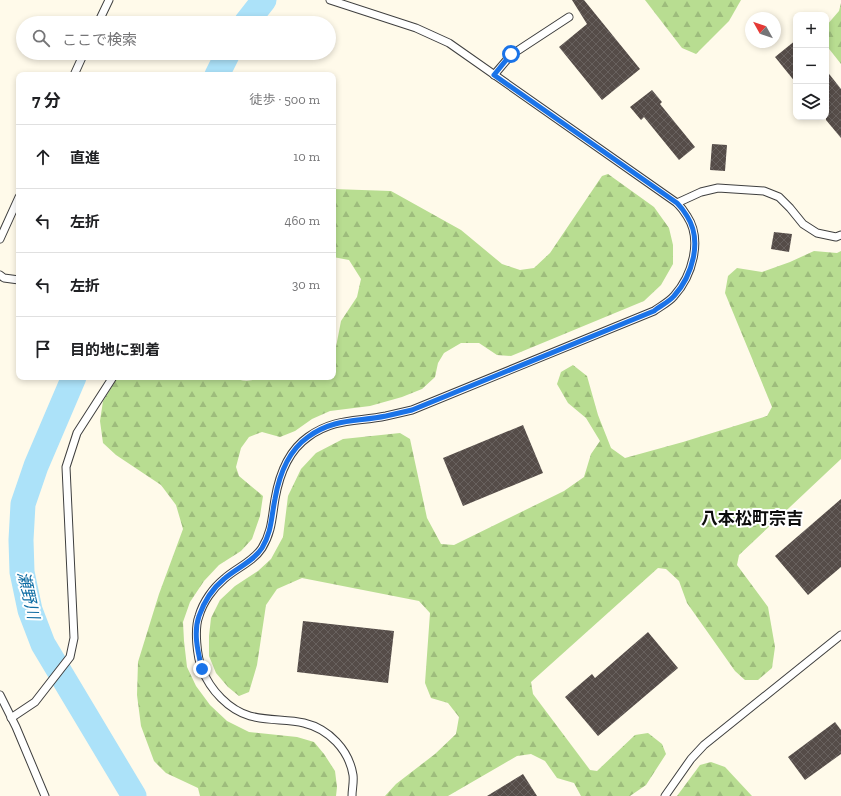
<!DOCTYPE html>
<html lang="ja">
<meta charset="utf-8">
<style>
:root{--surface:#fff;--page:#f6f6f6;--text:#202124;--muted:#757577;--line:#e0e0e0}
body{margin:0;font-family:"Zilla Slab","Noto Sans JP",serif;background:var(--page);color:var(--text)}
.controls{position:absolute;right:12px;top:12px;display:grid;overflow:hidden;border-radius:8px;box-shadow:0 2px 6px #0003}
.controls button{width:36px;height:36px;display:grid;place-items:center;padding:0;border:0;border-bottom:1px solid var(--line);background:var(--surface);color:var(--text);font:20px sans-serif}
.compass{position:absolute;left:745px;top:12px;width:36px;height:36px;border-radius:50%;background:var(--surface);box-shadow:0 2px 6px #0003;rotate:310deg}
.stop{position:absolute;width:12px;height:12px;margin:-9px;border:3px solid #1a73e8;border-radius:50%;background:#fff}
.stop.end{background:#1a73e8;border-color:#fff;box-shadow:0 1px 4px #0008}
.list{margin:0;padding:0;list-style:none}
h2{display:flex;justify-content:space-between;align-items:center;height:52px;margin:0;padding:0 16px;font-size:17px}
h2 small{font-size:13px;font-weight:400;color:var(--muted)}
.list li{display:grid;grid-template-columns:26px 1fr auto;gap:12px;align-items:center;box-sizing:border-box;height:64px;padding:0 16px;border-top:1px solid var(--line)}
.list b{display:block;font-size:15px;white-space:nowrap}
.list em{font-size:13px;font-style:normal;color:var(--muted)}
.icon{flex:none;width:22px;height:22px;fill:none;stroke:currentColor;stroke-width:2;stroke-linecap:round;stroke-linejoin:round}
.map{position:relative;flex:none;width:841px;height:796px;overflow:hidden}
.search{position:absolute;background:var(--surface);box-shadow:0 2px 6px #0003;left:16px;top:16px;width:320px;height:44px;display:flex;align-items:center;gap:10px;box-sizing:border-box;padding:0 14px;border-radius:22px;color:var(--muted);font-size:15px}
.panel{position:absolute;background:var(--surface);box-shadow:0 2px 6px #0003;left:16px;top:72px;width:320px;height:308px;border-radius:8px}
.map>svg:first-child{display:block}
</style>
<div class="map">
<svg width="841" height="796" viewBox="0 0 841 796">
<defs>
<pattern id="forest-firs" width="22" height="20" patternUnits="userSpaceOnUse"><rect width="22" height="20" fill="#b8dd91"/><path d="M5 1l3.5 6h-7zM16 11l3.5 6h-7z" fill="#9dbc7c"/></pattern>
<pattern id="building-cross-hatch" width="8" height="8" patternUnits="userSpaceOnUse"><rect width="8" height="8" fill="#554c48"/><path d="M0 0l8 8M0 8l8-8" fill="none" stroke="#68615e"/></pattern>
</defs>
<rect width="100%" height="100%" fill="#fffaea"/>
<g fill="url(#forest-firs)">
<polygon points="645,0 741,0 729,21 696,54 682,48"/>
<polygon points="841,3 841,64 826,45 826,26 839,11"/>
<path d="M608,174l46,33 15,21 4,17v19l-12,21 -17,16 -133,55 -14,-1 -18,-12h-18l-17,10 -6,10 -3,14 -13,12 -20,8 -32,9 -40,5 -18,8 -17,12 -15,6 -18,-5 -13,5 -8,11 -5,19 3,9 24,20 -3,20 -8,23 -11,12 -22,14 -15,16 -14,21 -7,20 1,19 3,26 9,19 14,19 17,16 22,11 48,5 17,5 10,12 11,17 2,16 -1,9h-136l-2,-8 -32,-15 -12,-12 -13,-35 -4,-31 1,-33 21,-68 24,-65 -7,-24 -15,-20 -45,-30 -13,-12 -3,-22 3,-20 15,-24h114c10,5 19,5 30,0h71v-22l2,-3 6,-31 16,-24 4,-18 -12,-19 -16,-3v-68l58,2 70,39 41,34 18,6 14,-2 16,-15 52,-77z"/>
<polygon points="814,251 837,253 841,251 841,459 739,555 737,565 768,607 775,647 772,668 758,680 745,680 735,671 687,603 679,581 666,569 658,568 531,682 533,694 590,770 597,771 635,735 648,733 662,744 666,754 646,785 630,796 581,796 574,783 557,778 545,761 531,754 517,756 448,796 385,796 396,784 435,754 456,734 459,717 448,703 431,698 425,683 430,613 419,601 302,578 277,589 266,605 257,665 249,692 239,696 228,687 216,673 209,656 209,636 211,618 220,600 235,586 258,571 271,559 283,537 288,496 301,469 316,453 343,439 400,433 410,439 427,518 441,544 454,545 564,491 584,477 591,454 600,441 586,418 568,403 557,384 561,372 573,365 587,376 598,415 611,448 625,458 683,442 767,416 772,407 725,293 728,276 737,268 762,272 790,262"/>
<polygon points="711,762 725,767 752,796 677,796 700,765"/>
</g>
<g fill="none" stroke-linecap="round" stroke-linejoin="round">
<g stroke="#ace2f9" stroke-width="25">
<polyline points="246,23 264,0"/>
<polyline points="217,75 228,53"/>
<polyline points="74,377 36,466 23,504 21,540 22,572 30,610 43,644 134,796"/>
</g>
</g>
<g fill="url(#building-cross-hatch)">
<polygon points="572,0 584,0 640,69 602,100 559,47 587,24"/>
<polygon points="796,40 796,83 775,57"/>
<polygon points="826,70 841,89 841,138 826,120"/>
<polygon points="652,90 662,102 660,104 695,147 679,160 644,117 641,120 630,107"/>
<polygon points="712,144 727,145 725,171 710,170"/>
<polygon points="774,232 792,234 789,252 771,249"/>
<polygon points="523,425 543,473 463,506 443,458"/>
<polygon points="841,499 841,567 808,595 775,556"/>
<polygon points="303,621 394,631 388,683 297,672"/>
<polygon points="648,632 678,668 598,736 565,697 592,674 595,678"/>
<polygon points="835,722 841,730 841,754 805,780 788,757"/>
<polygon points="523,774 537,796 487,796"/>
</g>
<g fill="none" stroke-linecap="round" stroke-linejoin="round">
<defs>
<g id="service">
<path d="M330,0l86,28 33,15 228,160c4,4 7,8 10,13 16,24 5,60 -13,80 -5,6 -13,10 -20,15l-242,99c-9,2 -17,4 -26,6 -29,6 -52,2 -78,21 -20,14 -29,39 -33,62 -3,18 -3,33 -13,49 -9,14 -26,20 -38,31 -11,9 -21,23 -25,37 -5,13 -2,41 3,53 8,21 27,41 48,47 18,5 37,3 54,7 25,6 45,27 49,52 1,7 -1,14 -1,21"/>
<polyline points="98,23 109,0"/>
<polyline points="74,75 84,53"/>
<polyline points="494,75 511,55 569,17"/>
<polyline points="677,203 701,192 718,188 764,191 779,197 790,208 803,224 817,233 836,237 841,235"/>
<polyline points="0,239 19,197"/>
<polyline points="0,275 4,278 19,280"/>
<polyline points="0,695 16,727 45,796"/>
<polyline points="11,718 35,702 70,657 74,638 66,467 77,433 113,377"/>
<polyline points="665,796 691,759 704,745 841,635"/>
</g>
</defs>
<use href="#service" stroke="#3f3f3f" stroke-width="9"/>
<use href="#service" stroke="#fff" stroke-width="7"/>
</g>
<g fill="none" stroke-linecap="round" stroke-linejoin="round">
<path stroke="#1a73e8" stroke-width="5" d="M202,669c-4,-17 -9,-36 -3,-53 5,-14 14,-28 25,-37 12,-11 29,-17 38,-31 10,-17 9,-30 13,-49 4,-23 13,-48 33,-62 26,-19 49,-15 78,-21 9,-2 17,-4 26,-6l242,-99c6,-5 15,-9 20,-15 18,-20 29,-55 13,-80 -3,-5 -6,-9 -10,-13l-183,-128 17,-21"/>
</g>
<g text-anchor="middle" stroke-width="4" stroke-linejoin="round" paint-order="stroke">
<g font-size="16" font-style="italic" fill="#0f6da3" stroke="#fff">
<text transform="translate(29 595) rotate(77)" y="6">瀬野川</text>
</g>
<g font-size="17" font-weight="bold" fill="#0c0c0c" stroke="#fff">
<text x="752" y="524">八本松町宗吉</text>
</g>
</g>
</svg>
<div class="controls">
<button>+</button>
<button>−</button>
<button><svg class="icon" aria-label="layers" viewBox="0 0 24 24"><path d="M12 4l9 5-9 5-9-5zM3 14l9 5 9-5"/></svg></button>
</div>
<svg class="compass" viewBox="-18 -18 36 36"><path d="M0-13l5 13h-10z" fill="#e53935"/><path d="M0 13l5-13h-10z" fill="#757577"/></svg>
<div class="stop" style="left:511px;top:54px"></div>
<div class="stop end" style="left:202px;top:669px"></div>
<div class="search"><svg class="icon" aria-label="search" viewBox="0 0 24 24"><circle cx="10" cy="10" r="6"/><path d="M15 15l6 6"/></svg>ここで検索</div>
<section class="panel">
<h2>7 分<small>徒歩 · 500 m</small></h2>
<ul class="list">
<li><svg class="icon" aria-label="ahead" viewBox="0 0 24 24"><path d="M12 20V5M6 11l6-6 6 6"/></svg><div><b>直進</b></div><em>10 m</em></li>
<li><svg class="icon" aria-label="left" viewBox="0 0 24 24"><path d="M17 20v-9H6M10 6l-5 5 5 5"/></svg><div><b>左折</b></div><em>460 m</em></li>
<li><svg class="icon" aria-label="left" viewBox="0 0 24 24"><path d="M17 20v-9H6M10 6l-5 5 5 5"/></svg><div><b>左折</b></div><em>30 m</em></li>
<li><svg class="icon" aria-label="arrive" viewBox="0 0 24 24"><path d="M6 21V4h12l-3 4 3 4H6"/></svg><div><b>目的地に到着</b></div></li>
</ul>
</section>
</div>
